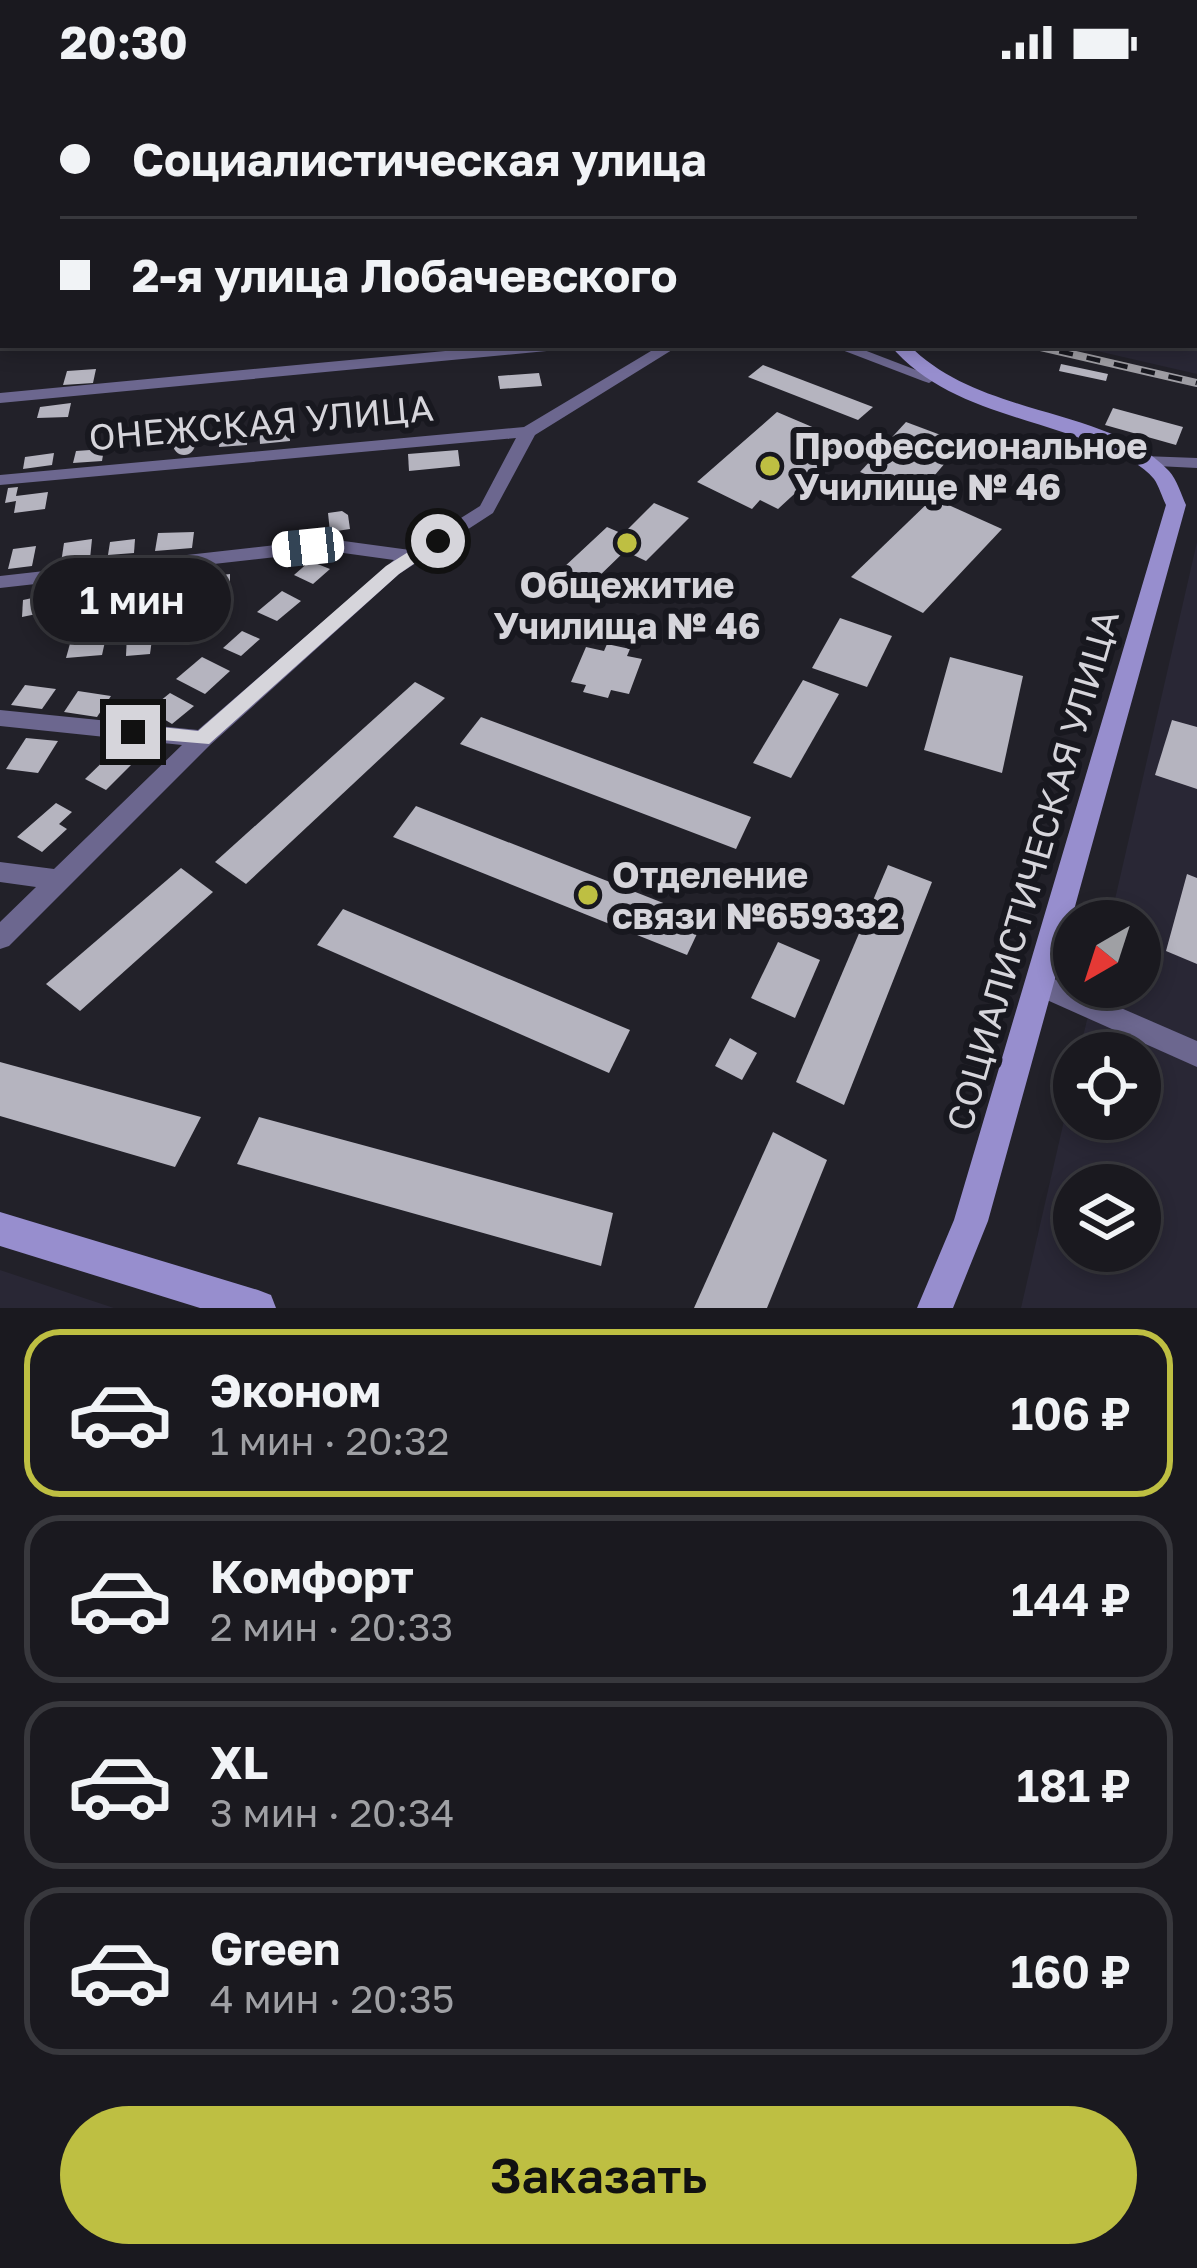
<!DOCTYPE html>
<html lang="ru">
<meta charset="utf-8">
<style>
:root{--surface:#1a191f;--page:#27262c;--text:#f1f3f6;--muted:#9fa0a4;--line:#38383d;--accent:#bebf42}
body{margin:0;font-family:"Golos Text",sans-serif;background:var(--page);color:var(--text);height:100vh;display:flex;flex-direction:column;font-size:45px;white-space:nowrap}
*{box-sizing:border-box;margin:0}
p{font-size:39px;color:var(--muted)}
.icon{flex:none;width:66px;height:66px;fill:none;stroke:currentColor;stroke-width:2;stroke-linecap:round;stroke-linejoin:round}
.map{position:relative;height:1224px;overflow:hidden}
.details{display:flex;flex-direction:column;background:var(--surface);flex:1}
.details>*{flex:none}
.hud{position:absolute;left:0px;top:0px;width:1197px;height:264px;box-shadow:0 6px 18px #0003,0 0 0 3px var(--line);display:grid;align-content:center;height:264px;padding:0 60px;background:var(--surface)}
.needle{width:78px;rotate:219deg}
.controls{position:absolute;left:1053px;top:816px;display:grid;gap:24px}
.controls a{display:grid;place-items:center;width:108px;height:108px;border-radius:50%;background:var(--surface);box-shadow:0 6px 18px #0003,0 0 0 3px var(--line);font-size:60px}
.end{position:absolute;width:54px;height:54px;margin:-27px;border:15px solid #d6d5db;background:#111;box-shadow:0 0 0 6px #111}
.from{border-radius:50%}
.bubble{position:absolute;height:84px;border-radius:42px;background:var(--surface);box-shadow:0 6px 18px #0003,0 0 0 3px var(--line);font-size:39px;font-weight:600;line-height:84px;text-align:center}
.car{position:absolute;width:36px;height:72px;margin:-36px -18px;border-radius:15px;box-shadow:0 0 9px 3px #0007;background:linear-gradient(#fff 24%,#345 0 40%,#fff 0 76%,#345 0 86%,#fff 0)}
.hud b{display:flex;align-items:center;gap:42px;height:114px;font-size:45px}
.hud b+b{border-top:3px solid var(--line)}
.hud i{width:30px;height:30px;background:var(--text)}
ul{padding:21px 0 0;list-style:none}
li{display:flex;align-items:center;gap:36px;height:168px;margin:0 24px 18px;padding:0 36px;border:6px solid var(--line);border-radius:36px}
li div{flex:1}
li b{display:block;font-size:45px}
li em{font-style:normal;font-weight:600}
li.active{border-color:var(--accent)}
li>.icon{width:108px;height:108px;stroke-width:1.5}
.cta{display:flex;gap:24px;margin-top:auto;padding:24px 60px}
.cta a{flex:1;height:138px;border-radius:72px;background:var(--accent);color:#111;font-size:48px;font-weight:600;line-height:138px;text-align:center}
.status{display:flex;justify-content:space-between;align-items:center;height:84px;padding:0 60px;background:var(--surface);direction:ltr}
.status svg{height:33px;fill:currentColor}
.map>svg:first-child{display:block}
.built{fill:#292735;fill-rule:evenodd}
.building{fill:#b5b4bf}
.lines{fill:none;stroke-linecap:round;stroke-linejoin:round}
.minor{fill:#6c678f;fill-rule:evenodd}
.tertiary{fill:#6c678f;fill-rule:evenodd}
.secondary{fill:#978ece;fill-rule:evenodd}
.tram{stroke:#9e9da3;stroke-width:3}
.rail-casing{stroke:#9e9da3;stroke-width:8}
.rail{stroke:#18181f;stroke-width:4.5;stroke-dasharray:14;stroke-linecap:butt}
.route{fill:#d6d5db}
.poi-dot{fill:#bebf42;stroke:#18181f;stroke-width:4.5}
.labels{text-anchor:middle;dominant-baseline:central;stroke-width:12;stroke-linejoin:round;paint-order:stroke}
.street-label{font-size:36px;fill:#d6d5db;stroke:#18181f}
.poi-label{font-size:36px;font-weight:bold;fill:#d6d5db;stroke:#18181f;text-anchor:start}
</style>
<div class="status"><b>20:30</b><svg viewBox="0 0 49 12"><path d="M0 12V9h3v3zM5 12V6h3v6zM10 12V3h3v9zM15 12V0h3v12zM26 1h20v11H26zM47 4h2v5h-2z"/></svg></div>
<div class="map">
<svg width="1197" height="1224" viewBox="0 0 1197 1224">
<rect width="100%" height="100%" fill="#222129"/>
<!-- built -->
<g class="built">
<polygon points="1003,0 1197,0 1197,290 1071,261 1194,261 1194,3"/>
<path d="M 1197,458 L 1197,1224 L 1021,1224 L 1074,993 L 1074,1035 L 1140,1035 L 1140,969 L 1079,969 L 1095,903 L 1140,903 L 1140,837 L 1110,837 ZM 1074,1101 L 1140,1101 L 1140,1167 L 1074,1167 Z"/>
<polygon points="0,1186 114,1224 0,1224"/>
</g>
<!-- building -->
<g class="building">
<polygon points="1061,280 1108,290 1106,297 1059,287"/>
<polygon points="763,281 873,323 858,336 748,293"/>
<polygon points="96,285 93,299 63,301 67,287"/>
<polygon points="539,289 542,302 500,305 498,292"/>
<polygon points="71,319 68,333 37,334 40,323"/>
<polygon points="1113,324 1183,343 1176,361 1105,341"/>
<polygon points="777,328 824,348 816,355 842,366 778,425 760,416 752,425 697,398"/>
<polygon points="906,338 962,359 918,411 860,388"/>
<polygon points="289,341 290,357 260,360 259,345"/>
<polygon points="248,349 247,361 219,363 220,351"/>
<circle cx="184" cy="360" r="11"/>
<polygon points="104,365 102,377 73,379 76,367"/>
<polygon points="458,366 460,382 409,387 408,370"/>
<polygon points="54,369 52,381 23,385 25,373"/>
<polygon points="18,403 16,412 48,408 45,425 14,429 16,417 5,419 8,404"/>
<polygon points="933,414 1002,445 923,529 851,493"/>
<polygon points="654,419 689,434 646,477 625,467 594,497 563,484 607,443 623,450"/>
<polygon points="342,427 348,431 350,445 330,448 328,429"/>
<polygon points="194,448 192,464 155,467 158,449"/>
<polygon points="92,455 90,475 61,479 64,459"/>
<polygon points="135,455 134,469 108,471 110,458"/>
<polygon points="36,462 32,482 8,485 13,465"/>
<polygon points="310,477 330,485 313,500 294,491"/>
<polygon points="230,490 230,507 200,512 206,493"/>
<polygon points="176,496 175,515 154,519 154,499"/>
<polygon points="111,505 110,524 86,528 87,509"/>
<polygon points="282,507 301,517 277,537 257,528"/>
<polygon points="51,510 51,527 22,533 23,516"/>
<polygon points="206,516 207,540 189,543 188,532 165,536 165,523"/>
<polygon points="840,534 892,552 867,603 812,584"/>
<polygon points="242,547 260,555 241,572 223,564"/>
<polygon points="153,548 150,570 126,572 127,550"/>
<polygon points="106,553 102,571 66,574 71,556"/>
<polygon points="607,560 630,565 627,572 642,575 629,610 611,606 608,614 583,608 586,601 571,598 586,563 604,567"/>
<polygon points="202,573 230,587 205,610 176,595"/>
<polygon points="950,573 1023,592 1002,689 924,666"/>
<polygon points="803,596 839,610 791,694 753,679"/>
<polygon points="415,598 445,614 246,800 215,778"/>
<polygon points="25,601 56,605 42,625 11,621"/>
<polygon points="78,607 111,612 97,633 64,628"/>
<polygon points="170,609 194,622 172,640 149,626"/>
<polygon points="481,633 751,733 736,765 460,660"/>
<polygon points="1172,636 1197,643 1197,705 1155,691"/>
<polygon points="26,654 58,657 38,689 6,685"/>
<polygon points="117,664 138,674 106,706 85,695"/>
<polygon points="56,719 72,728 59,740 67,745 42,768 17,753"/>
<polygon points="416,722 704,835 687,871 393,753"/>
<polygon points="888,781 932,798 844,1021 796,998"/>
<polygon points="181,784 213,808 80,927 46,900"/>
<polygon points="1187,790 1197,794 1197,880 1166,867"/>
<polygon points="343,825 630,946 609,989 317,861"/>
<polygon points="778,858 820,876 795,934 751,914"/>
<polygon points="730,954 757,969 742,996 715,982"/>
<polygon points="0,978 201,1033 175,1083 0,1032"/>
<polygon points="259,1033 613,1129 601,1182 237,1080"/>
<polygon points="773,1048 827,1076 767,1224 694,1224"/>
</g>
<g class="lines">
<!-- minor -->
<g class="minor">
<rect x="0" y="98" width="3" height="8"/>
<rect x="0" y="183" width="3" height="8"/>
<rect x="0" y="230" width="3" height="8"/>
<polygon points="509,261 565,261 557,266 0,319 0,309"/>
<polygon points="661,261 680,261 535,351 493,429 399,490 210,661 9,862 0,865 0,838 36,803 0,798 0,778 54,785 182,661 0,642 0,626 198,646 394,476 329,467 0,504 0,492 329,455 410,466 480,422 516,354 0,401 0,391 524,343"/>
<polygon points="829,261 851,261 937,294 929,299 923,297"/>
<polygon points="1143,372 1197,374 1197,384 1137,381 1134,377"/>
<polygon points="1038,888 1197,957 1197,983 1029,908 1025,900 1029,892"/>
</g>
<!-- tertiary -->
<g class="tertiary">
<polygon points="884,0 912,0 915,3 887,3"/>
<rect x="0" y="63" width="3" height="8"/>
</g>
<!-- secondary -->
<g class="secondary">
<path d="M 890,261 L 909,261 C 980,334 1110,323 1169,387 C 1177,396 1181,410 1186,421 L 988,1137 L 953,1224 L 917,1224 L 954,1136 L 1166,421 C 1162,413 1159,402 1154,395 C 1143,381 1123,372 1107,365 C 1034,332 944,326 890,261 Z"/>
<polygon points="0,1128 258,1206 271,1211 276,1224 200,1224 0,1162"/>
</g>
<!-- tram -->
<polyline class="tram" points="920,0 945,0"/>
<defs>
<polyline id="rail" points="1032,261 1197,299"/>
</defs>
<!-- rail casing -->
<use href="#rail" class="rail-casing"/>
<!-- rail -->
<use href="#rail" class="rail"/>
</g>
<!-- route -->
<polygon class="route" points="432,453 447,457 399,490 209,660 126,653 126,643 133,640 198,647 386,482"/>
<!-- markers -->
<g class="poi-dot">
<circle cx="770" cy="382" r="12"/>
<circle cx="627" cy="459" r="12"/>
<circle cx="588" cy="811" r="12"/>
</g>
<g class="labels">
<!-- street labels -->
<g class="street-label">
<text transform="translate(261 338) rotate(-5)">ОНЕЖСКАЯ УЛИЦА</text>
<text transform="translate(1032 786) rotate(-74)">СОЦИАЛИСТИЧЕСКАЯ УЛИЦА</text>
</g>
<!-- poi labels -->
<g class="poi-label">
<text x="794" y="361">Профессиональное<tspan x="794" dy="41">Училище № 46</tspan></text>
<text x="627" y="500" text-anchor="middle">Общежитие<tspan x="627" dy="41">Училища № 46</tspan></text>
<text x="612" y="790">Отделение<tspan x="612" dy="41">связи №659332</tspan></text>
</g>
</g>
</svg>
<div class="controls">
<a><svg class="needle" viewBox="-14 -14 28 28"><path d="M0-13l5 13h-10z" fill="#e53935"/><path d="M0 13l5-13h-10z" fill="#9fa0a4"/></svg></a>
<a><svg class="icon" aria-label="locate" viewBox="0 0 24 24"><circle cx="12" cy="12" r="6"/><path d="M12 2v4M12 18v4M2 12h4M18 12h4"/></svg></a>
<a><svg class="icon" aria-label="layers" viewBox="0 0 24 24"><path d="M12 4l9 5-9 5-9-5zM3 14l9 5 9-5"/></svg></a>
</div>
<i class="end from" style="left:438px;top:457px"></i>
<i class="end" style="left:133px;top:648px"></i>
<div class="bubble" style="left:33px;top:474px;width:198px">1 мин</div>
<i class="car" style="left:308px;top:463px;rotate:264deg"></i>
<div class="hud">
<b><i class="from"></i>Социалистическая улица</b>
<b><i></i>2-я улица Лобачевского</b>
</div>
</div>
<section class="details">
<ul>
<li class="active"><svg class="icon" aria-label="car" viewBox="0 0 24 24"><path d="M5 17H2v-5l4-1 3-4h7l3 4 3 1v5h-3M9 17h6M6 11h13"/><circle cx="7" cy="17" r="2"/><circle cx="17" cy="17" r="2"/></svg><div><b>Эконом</b><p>1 мин · 20:32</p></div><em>106 ₽</em></li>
<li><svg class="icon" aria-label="car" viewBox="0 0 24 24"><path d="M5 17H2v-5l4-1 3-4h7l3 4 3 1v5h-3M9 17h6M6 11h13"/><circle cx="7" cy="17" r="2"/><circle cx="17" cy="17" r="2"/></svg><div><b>Комфорт</b><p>2 мин · 20:33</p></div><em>144 ₽</em></li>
<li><svg class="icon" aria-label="car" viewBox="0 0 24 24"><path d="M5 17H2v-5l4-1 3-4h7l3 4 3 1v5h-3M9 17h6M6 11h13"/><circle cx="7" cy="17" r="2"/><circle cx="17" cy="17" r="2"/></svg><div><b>XL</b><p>3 мин · 20:34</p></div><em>181 ₽</em></li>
<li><svg class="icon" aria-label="car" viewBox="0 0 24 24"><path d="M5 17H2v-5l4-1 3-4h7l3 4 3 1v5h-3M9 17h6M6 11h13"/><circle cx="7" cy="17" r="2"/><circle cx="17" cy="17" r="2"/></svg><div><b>Green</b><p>4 мин · 20:35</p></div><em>160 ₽</em></li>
</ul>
<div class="cta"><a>Заказать</a></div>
</section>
